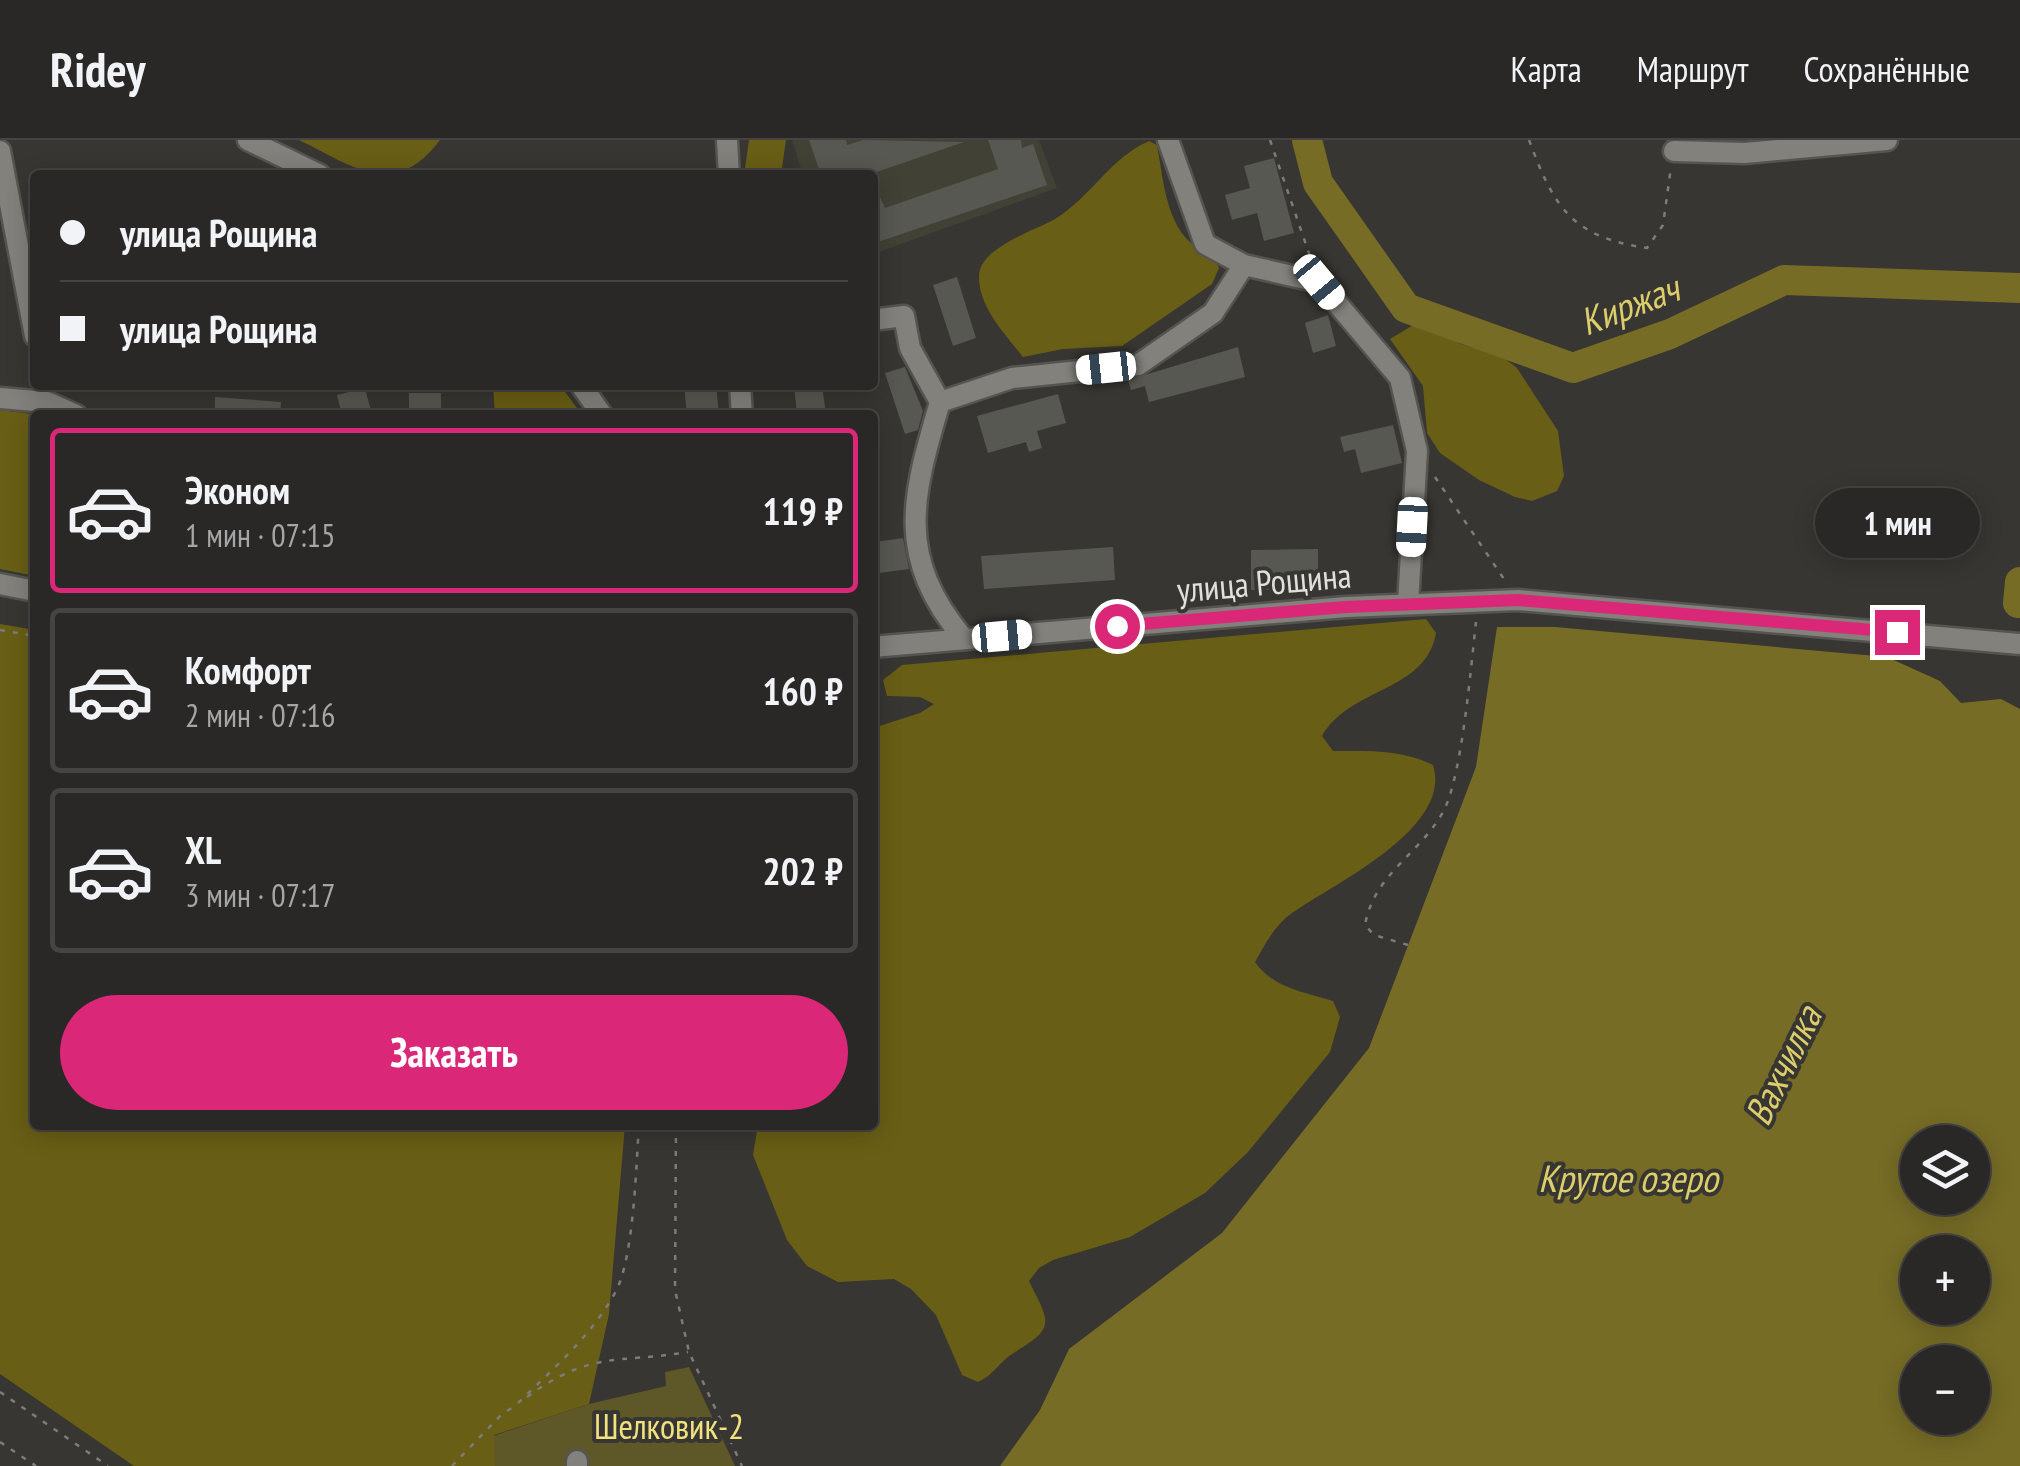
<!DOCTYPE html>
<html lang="ru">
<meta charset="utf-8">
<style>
:root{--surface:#292826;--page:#353432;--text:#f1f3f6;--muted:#a5a6a7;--line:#454443;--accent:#db2777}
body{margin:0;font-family:"PT Sans Narrow",sans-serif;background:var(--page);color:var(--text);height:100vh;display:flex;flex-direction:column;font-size:38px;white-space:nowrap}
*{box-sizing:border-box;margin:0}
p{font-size:32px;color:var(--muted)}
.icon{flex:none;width:55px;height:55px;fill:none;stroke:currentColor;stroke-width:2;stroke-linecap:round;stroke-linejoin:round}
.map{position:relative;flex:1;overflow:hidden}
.details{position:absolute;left:30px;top:270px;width:848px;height:720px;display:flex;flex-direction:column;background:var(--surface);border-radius:10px;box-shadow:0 5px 25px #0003,0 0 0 2px var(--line)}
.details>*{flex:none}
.guide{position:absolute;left:30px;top:30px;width:848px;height:220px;border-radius:10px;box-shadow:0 5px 25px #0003,0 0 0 2px var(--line);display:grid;align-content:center;height:220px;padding:0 30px;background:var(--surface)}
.controls{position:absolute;left:1900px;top:985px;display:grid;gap:20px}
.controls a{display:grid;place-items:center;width:90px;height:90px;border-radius:50%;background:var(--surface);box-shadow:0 5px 25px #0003,0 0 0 2px var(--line);font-size:50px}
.end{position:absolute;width:45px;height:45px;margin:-22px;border:12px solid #db2777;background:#fff;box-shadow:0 0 0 5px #fff}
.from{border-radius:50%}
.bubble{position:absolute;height:70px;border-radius:35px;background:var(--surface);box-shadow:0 5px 25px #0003,0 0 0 2px var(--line);font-size:32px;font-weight:700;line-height:70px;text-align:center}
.car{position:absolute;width:30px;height:60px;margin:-30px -15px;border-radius:12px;box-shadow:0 0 8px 2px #0007;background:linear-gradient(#fff 24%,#345 0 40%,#fff 0 76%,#345 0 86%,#fff 0)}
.guide b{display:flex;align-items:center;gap:35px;height:95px;font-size:38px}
.guide b+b{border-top:2px solid var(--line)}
.guide i{width:25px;height:25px;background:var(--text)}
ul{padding:18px 0 0;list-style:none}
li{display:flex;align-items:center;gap:30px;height:165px;margin:0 20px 15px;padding:0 10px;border:5px solid var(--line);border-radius:10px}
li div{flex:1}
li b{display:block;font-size:38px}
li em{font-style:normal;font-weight:700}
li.active{border-color:var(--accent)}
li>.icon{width:90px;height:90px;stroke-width:1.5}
.button{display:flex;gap:20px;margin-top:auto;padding:20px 30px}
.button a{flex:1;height:115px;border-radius:60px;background:var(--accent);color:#fff;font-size:40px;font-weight:700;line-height:115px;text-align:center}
header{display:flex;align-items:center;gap:60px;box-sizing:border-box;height:140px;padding:0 50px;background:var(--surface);border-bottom:2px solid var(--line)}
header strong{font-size:48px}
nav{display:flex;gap:55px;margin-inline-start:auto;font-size:35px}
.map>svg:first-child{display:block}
.built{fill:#424135}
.green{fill:#5e5727}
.forest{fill:#695e15}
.water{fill:#766c26;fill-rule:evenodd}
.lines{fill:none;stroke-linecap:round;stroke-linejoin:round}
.river{stroke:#766c26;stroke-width:30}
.building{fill:#585852}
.minor-casing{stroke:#555450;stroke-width:25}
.path{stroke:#7d7c78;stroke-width:2.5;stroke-dasharray:5 8;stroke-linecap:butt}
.minor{stroke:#82817c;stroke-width:20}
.route{stroke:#db2777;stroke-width:12}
.labels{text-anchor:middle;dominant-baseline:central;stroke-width:8;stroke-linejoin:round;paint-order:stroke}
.street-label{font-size:35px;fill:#e1e0dd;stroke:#373632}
.park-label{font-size:35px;fill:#f1e280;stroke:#373632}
.water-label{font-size:38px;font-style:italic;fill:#ddce6c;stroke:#373632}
</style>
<header>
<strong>Ridey</strong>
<nav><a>Карта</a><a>Маршрут</a><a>Сохранённые</a></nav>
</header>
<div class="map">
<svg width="2020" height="1326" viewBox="0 0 2020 1326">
<rect width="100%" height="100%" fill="#373632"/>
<!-- built -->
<polygon class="built" points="792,0 1039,0 1057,48 873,114 872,35 803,35"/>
<!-- green -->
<polygon class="green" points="689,1227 735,1326 495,1326 493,1296 589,1264 666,1246 665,1232"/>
<!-- forest -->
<g class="forest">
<path d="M 299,0 L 440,0 C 394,61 353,26 299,0 Z"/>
<polygon points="749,0 786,0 781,35 744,35"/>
<path d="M 1149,1 L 1157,5 C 1163,36 1165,79 1190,102 C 1200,112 1213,114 1219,128 L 1212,144 L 1122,206 L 1063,209 L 1023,217 C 1006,195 979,168 979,137 C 978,108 1034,91 1055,79 C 1091,57 1110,18 1149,1 Z"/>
<polygon points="1420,181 1461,204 1503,217 1517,228 1558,291 1564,336 1557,351 1532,361 1515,357 1479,340 1440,313 1427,293 1423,246 1390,199"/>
<polygon points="493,245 560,245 582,275 495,275"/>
<polygon points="0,270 40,275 35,275 35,436 0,429"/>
<path d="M 1426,479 L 1436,493 C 1426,552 1350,547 1322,596 L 1333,611 C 1367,611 1401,609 1433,625 C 1453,688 1335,743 1292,773 C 1275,785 1265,804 1255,822 C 1273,848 1304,852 1333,861 L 1340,877 L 1330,912 L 1248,1012 L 1205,1053 L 1130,1097 L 1053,1120 L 1039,1128 L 1029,1141 C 1049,1182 1057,1187 1015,1212 C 1000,1221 994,1235 978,1242 L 962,1235 L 936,1175 L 911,1149 L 894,1139 L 838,1142 L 807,1126 L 787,1100 L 753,1015 L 758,985 L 872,985 L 873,588 L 920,573 L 934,564 L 920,557 L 887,556 L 883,540 L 902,525 Z"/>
<polygon points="0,484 35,490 35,985 625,985 609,1174 589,1264 494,1295 495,1326 134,1326 0,1234"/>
</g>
<!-- water -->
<path class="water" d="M 1497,487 L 1555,487 L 1887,517 L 1940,541 L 1961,563 L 2001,559 L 2020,569 L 2020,1326 L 1000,1326 L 1040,1270 L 1069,1209 L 1222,1093 L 1369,908 L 1476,627 ZM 1918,1002 L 1972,1002 L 1972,1058 L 1918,1058 ZM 1918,1112 L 1972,1112 L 1972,1168 L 1918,1168 ZM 1918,1222 L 1972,1222 L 1972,1278 L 1918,1278 Z"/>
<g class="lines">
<!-- river -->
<g class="river">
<polyline points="1307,0 1318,43 1406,168 1573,228 1670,194 1784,140 2020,148"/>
<polyline points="2018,463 2020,442"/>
</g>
</g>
<!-- building -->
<g class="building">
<polygon points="809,0 846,0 847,5 863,0 964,2 868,35 821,35"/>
<polygon points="988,0 1021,0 1022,8 1033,4 1047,45 872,104 872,39 885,68 998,29"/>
<polygon points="1274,18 1294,93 1264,101 1257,73 1232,80 1225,55 1250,48 1244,26"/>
<polygon points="957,137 976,198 953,206 933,145"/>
<polygon points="1328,175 1336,206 1313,213 1305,183"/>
<polygon points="1238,207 1245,237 1149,262 1145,246 1131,250 1128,240"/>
<polygon points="905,227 923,271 918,290 905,294 885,233"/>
<polygon points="684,245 716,245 719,275 687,275"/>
<polygon points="794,245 822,245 826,275 797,275"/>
<polygon points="365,248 372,275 342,275 337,255"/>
<rect x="409" y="253" width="32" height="22"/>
<polygon points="1058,254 1066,283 1037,291 1042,308 1029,312 1026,302 988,313 977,276"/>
<polygon points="215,257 281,262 280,275 215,275"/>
<polygon points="1393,285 1402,323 1361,333 1355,309 1344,312 1340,297"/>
<polygon points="903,398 909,429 879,433 875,402"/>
<polygon points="1113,407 1115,440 984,449 981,416"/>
<polygon points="1318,409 1318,449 1251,450 1251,410"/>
</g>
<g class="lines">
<defs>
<g id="minor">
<polyline points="248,0 320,35"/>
<polyline points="727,0 729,35"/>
<polyline points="1168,0 1205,104 1244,125 1319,142 1400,238 1417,311 1408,464"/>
<polyline points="0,11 35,196"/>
<polyline points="1674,11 1745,13 1887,0"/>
<path d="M 872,180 L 904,176 L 910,208 L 940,262 C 912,357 895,417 964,499"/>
<polyline points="581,245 602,275"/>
<polyline points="740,245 742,275"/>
<polyline points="0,258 47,262 76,275"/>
<polyline points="940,262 1012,238 1138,225 1213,173 1244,125"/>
<polyline points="0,444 35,451"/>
<polyline points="872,507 1346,467 1518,460 2020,504"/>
<polyline points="577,1321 577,1326"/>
</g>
</defs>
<!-- minor casing -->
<use href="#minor" class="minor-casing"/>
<!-- path -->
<g class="path">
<polyline points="1270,0 1312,122"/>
<path d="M 1529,0 C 1554,67 1571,97 1647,108 L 1663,85 L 1671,27"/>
<polyline points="1435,337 1506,442"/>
<polyline points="0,490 35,496"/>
<path d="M 1408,805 L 1374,795 L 1365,785 C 1374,734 1419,715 1443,672 C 1462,638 1471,525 1476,482"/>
<polyline points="676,985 675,1150 689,1212 742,1326"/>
<polyline points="0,1252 108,1326"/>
<path d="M 527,1257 C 592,1210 615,1224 688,1212"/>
<path d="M 518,1263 C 553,1229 591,1196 615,1153 C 634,1119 636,1026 639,985"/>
<polyline points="0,1302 36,1326"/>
<polyline points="452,1326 501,1275 516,1265"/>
</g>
<!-- minor -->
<use href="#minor" class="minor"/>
</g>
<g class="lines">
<!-- route -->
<polyline class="route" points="1117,486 1346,467 1518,460 1897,492"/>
</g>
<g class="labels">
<!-- street labels -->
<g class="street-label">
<text transform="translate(1264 442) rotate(-5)">улица Рощина</text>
</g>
<!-- park labels -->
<g class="park-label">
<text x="669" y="1286">Шелковик-2</text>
</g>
<!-- water labels -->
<g class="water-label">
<text transform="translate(1629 164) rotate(-21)">Киржач</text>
<text transform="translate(1782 925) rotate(-64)">Вахчилка</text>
<text x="1628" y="1037">Крутое озеро</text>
</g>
</g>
</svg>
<div class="controls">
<a><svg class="icon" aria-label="layers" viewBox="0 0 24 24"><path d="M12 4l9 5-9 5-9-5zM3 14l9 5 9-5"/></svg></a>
<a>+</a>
<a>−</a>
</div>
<i class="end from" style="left:1117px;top:486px"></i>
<i class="end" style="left:1897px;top:492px"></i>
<div class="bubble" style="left:1815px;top:348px;width:165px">1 мин</div>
<i class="car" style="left:1319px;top:142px;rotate:140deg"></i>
<i class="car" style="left:1106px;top:228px;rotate:264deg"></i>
<i class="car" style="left:1412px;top:387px;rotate:183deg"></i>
<i class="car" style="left:1002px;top:496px;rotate:85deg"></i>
<div class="guide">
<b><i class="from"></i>улица Рощина</b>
<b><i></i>улица Рощина</b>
</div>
<section class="details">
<ul>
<li class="active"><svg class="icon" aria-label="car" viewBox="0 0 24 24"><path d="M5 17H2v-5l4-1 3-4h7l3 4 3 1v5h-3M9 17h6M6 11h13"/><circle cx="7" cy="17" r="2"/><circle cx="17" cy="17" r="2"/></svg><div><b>Эконом</b><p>1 мин · 07:15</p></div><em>119 ₽</em></li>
<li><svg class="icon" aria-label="car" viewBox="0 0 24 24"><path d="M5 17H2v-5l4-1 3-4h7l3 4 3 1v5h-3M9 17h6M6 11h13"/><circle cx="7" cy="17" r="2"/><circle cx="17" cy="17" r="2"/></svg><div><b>Комфорт</b><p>2 мин · 07:16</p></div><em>160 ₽</em></li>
<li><svg class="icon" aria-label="car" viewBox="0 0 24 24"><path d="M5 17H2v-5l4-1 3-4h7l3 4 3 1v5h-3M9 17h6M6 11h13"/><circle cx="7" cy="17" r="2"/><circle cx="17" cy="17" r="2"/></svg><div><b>XL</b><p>3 мин · 07:17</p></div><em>202 ₽</em></li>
</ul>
<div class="button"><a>Заказать</a></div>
</section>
</div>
